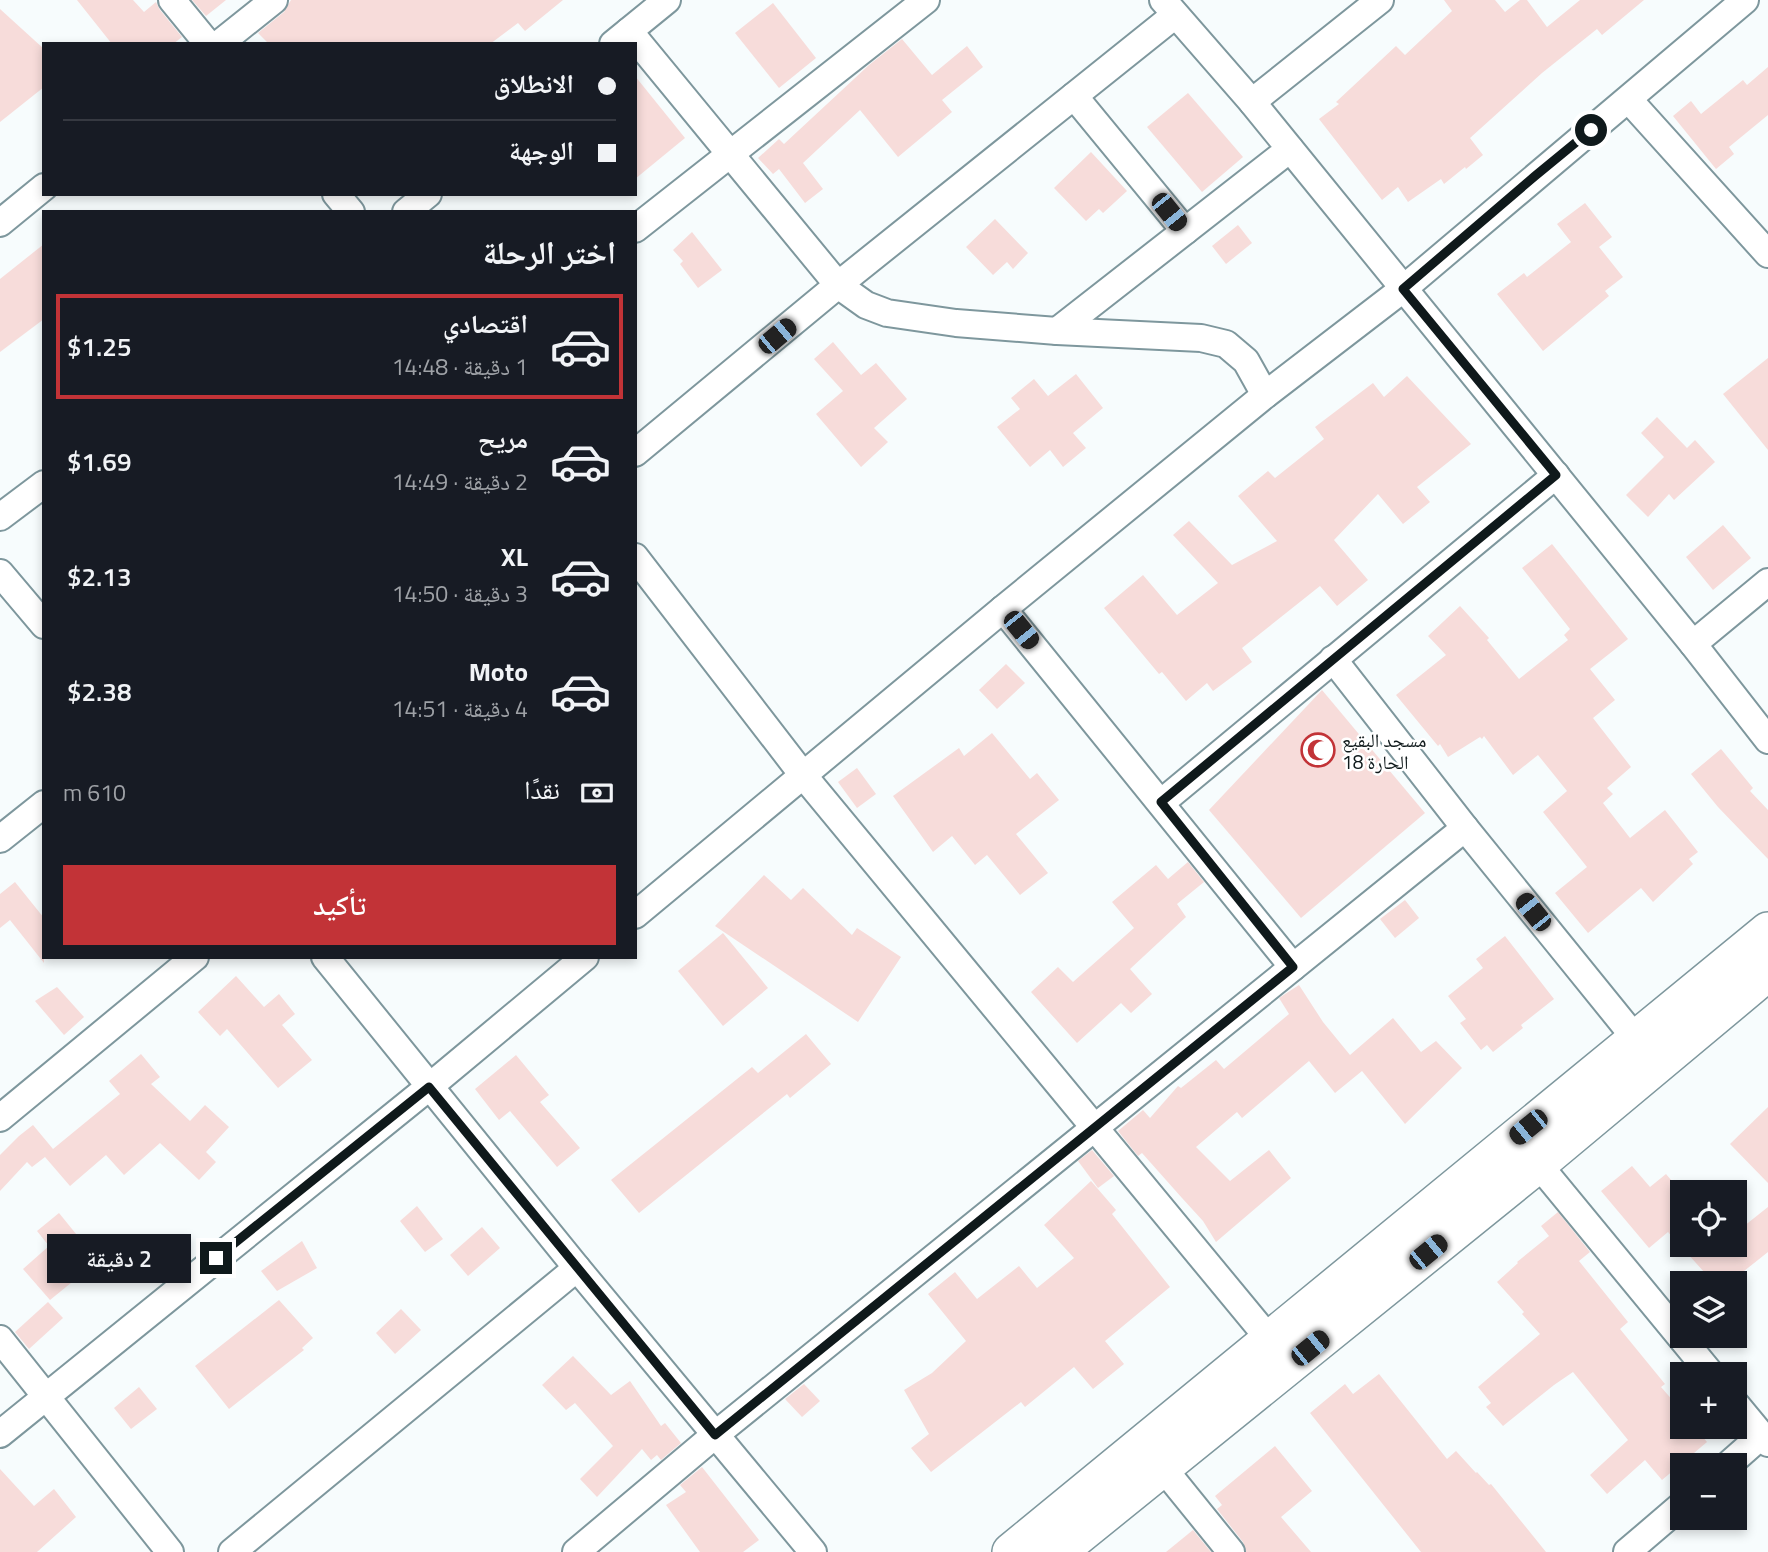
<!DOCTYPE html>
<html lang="ar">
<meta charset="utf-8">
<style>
:root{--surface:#171b24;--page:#20242c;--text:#f1f3f6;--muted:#9ea1a6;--line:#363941;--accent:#c23337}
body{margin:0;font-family:"Titillium Web","Noto Naskh Arabic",sans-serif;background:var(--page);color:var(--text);direction:rtl;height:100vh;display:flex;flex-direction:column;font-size:26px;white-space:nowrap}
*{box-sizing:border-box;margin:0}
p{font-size:23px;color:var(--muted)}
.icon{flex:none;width:38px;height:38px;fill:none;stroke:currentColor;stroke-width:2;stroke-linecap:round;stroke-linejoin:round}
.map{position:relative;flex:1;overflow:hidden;direction:ltr}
.drawer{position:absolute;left:42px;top:210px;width:595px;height:749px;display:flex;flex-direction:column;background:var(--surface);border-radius:0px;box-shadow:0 4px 10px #0003;direction:rtl}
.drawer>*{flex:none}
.top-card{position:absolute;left:42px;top:42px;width:595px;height:154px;border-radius:0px;box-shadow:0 4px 10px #0003;direction:rtl;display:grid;align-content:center;height:154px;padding:0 21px;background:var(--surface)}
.tools{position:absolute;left:1670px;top:1180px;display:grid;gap:14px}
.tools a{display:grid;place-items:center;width:77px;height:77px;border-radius:0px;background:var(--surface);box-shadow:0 4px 10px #0003;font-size:35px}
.end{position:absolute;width:32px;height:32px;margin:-16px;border:9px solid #0f191b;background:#fff;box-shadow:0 0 0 4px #fff}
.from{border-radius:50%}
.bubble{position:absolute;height:49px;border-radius:0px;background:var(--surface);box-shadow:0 4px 10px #0003;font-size:23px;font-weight:600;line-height:49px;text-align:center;direction:rtl}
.car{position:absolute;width:21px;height:42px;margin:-21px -10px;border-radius:9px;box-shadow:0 0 5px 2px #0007;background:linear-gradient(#222 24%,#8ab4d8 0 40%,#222 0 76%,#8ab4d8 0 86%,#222 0)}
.top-card b{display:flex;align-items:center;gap:24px;height:66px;font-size:26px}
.top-card b+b{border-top:2px solid var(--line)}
.top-card i{width:18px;height:18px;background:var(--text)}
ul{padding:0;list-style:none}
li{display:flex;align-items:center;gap:21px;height:105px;margin:0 14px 10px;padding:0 7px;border:4px solid transparent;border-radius:0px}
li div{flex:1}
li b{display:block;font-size:26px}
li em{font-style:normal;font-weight:600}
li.current{border-color:var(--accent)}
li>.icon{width:63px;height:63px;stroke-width:1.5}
h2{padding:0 21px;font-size:32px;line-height:84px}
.pay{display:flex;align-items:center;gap:18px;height:77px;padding:0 21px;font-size:26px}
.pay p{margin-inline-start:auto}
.cta{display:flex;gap:14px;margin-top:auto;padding:14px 21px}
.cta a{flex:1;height:80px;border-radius:0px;background:var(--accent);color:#fff;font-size:28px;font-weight:600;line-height:80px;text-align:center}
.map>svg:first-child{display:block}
.building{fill:#f7dcda}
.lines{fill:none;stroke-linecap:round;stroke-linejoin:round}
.street-casing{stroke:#7e979d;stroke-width:30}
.secondary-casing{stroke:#7e979d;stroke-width:40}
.street{stroke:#fff;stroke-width:26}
.secondary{stroke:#fff;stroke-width:37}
.route{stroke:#0f191b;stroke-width:9}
.labels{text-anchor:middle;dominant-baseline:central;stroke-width:5;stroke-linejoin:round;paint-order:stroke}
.poi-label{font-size:19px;fill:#0f191b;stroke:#fff;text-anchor:start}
</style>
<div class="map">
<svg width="1768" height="1552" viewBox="0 0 1768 1552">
<rect width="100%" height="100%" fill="#f7fcfd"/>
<!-- building -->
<g class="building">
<polygon points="77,0 133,0 144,12 156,2 160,10 182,37 173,44 112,44"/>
<polygon points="192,0 226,0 206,16"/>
<polygon points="291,0 563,0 525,31 518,23 490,44 269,44 258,33 284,12"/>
<polygon points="1444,0 1495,0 1505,12 1520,0 1527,0 1547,27 1580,0 1644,0 1602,35 1597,29 1542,73 1470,138 1483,155 1466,169 1465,167 1444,184 1441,179 1408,202 1398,187 1382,200 1319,119 1339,104 1336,102 1396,46 1405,55 1452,11"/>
<polygon points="773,3 816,58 779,88 735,33"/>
<polygon points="0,9 44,49 44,87 0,122"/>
<polygon points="902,39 932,75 967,46 983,67 942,100 952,112 898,157 860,110 803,163 823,189 805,203 779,169 773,174 758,158 779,139 784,144 869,65"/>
<polygon points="1768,67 1768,115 1729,147 1734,154 1716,169 1673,116 1691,101 1701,114 1743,80 1747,85"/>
<polygon points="635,76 685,138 635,179"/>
<polygon points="1188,93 1243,157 1202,192 1147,127"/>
<polygon points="1091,152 1127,191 1103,213 1099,209 1086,221 1054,188"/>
<polygon points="1585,203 1612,237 1599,247 1623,277 1605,291 1609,296 1543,351 1497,294 1524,273 1527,277 1571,242 1557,224"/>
<polygon points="995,219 1028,253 1013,269 1007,262 993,275 966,247"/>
<polygon points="1238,225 1252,243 1226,264 1212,246"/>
<polygon points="692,232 722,270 698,288 680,264 683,261 673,250"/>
<polygon points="44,244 44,319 0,352 0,279"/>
<polygon points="833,342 861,375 876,363 907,399 874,428 888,442 861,467 816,414 843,391 814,359"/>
<polygon points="1768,358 1768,450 1723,394"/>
<polygon points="1076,374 1103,408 1073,433 1086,448 1063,467 1050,450 1030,467 997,427 1020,409 1011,398 1034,379 1048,396"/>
<polygon points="1407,376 1471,444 1417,487 1430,502 1403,524 1378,494 1334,540 1368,580 1337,606 1320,586 1242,648 1252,662 1213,691 1207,683 1186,701 1162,672 1159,674 1104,608 1143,575 1177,615 1218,583 1173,535 1189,521 1232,565 1277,541 1238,496 1268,471 1275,478 1324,439 1315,427 1373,383 1384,397"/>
<polygon points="1657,417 1687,448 1695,440 1715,462 1674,500 1669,494 1648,517 1626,495 1664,457 1641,433"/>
<polygon points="1723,525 1751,558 1713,590 1686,557"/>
<polygon points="1552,544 1628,639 1590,669 1615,700 1593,718 1631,767 1607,788 1613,794 1603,803 1630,838 1665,810 1698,852 1689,859 1693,864 1653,902 1641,888 1588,933 1555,893 1587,867 1543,812 1567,791 1538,755 1513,775 1484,736 1482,739 1480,737 1448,757 1440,744 1438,746 1396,695 1446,655 1428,636 1460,606 1489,638 1487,640 1519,679 1568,640 1564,635 1570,629 1522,568"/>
<polygon points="1006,664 1025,683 997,709 979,690"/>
<polygon points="1322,690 1425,813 1301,918 1209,810"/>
<polygon points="992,733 1030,779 1037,773 1059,800 1016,834 1048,873 1020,895 987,855 975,865 952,836 933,852 893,796 959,748 964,756"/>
<polygon points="1721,749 1753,788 1750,791 1768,810 1768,859 1718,807 1691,774"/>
<polygon points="857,768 876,794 857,808 838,782"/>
<polygon points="1188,862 1204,882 1177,904 1186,917 1130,969 1152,994 1131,1013 1121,1003 1077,1043 1031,992 1058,967 1073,982 1134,928 1112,902 1156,865 1168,879"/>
<polygon points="764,875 791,900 803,888 852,935 857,928 901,957 858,1022 715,926"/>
<polygon points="15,882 44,918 44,963 10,920 0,928 0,894"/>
<polygon points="1405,900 1419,918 1395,938 1380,919"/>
<polygon points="723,933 768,988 723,1026 678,971"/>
<polygon points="1505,936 1554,999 1521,1025 1523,1028 1493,1052 1487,1045 1481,1050 1460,1023 1466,1019 1448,996 1483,968 1476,959"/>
<polygon points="236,976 264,1007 279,994 295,1014 282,1025 312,1060 278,1088 227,1029 220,1036 198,1012"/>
<polygon points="1299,985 1323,1022 1350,1055 1393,1018 1421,1052 1436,1041 1462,1068 1405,1124 1362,1071 1335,1093 1309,1061 1242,1118 1237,1112 1196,1147 1230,1181 1269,1150 1291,1178 1216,1242 1203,1221 1182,1198 1142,1153 1138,1156 1118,1131 1143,1110 1150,1118 1178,1086 1181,1088 1216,1060 1224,1069 1289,1014 1279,998"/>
<polygon points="57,987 84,1017 64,1035 35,1001"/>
<polygon points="806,1034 831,1064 790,1098 787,1094 639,1213 611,1180 752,1067 758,1073"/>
<polygon points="141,1054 160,1077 151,1084 190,1121 205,1105 229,1127 206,1152 216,1162 199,1180 160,1143 124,1175 106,1155 70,1186 45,1157 32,1167 27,1162 0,1191 0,1155 19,1136 33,1125 53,1149 120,1094 109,1081"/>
<polygon points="516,1055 549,1095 540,1102 580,1148 557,1167 510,1111 499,1120 475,1089"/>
<polygon points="1768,1107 1768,1183 1730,1144"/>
<polygon points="1092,1150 1114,1176 1098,1188 1078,1161"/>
<polygon points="1632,1166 1650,1187 1666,1174 1682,1193 1682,1244 1734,1244 1734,1234 1768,1207 1768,1252 1729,1283 1714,1283 1668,1232 1649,1248 1601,1191"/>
<polygon points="1091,1181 1116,1210 1112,1214 1170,1287 1105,1341 1124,1364 1093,1389 1074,1367 1025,1407 1021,1402 931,1472 911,1448 929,1434 904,1390 932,1373 966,1341 928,1294 955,1272 977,1299 1019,1266 1037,1288 1074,1258 1044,1225"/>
<polygon points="417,1206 443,1239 425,1252 400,1221"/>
<polygon points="1558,1212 1590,1252 1579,1261 1628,1322 1620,1329 1665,1384 1661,1387 1682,1411 1682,1426 1694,1426 1707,1442 1662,1480 1645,1460 1607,1494 1590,1475 1628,1440 1573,1372 1554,1385 1503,1426 1486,1407 1491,1403 1478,1387 1540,1334 1522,1314 1524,1312 1497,1282 1518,1263 1517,1262 1549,1236 1541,1226"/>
<polygon points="59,1213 98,1261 50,1300 23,1269 49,1246 37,1231"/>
<polygon points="482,1227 500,1248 468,1276 450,1255"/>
<polygon points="302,1241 317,1268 277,1291 261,1271"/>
<polygon points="279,1300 313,1338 302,1348 304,1350 229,1409 195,1366"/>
<polygon points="48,1302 63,1318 29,1349 15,1332"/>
<polygon points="401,1309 421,1330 395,1354 376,1333"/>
<polygon points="573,1356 611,1395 630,1381 661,1426 665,1423 681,1443 661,1460 657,1455 651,1460 642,1449 597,1497 580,1479 613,1446 575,1403 566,1410 542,1385"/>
<polygon points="1379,1374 1447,1459 1456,1451 1476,1473 1477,1472 1489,1485 1491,1484 1546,1552 1421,1552 1310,1413 1345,1384 1353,1394"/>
<polygon points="804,1384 820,1401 802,1417 785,1399"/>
<polygon points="139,1387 157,1409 131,1429 114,1408"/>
<polygon points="1275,1446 1312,1491 1281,1517 1311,1552 1246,1552 1243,1542 1217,1509 1222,1505 1215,1496"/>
<polygon points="702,1467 759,1540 743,1552 700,1552 666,1505 686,1492 680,1485"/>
<polygon points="0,1469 34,1506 54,1489 76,1517 37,1552 0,1552"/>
<polygon points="1193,1530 1211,1552 1166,1552"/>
</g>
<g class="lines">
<defs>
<g id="street">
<polyline points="172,0 208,44"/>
<polyline points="1163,0 1252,102 1693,644 1768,740"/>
<polyline points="629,31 838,285 866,305 887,313 956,323 1057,331 1201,338 1226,344 1246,361 1265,395"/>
<polyline points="219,44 274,0"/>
<polyline points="613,44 667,0"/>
<polyline points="1074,96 1185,231"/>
<polyline points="1629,100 1768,254"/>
<polyline points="1252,102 1380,0"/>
<polyline points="336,194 351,212"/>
<polyline points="406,212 428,194"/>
<polyline points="0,223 44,187"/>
<polyline points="635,229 926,0"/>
<polyline points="1057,331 1290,149"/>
<polyline points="635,453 838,285 1175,15"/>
<polyline points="0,517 44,484"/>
<polyline points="635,557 803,775 1280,1352"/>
<polyline points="0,573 44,625"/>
<polyline points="1003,609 1293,967"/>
<polyline points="1693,644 1768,582"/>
<polyline points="1333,659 1465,828 1636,1039"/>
<polyline points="1162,802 1556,475"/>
<polyline points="0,839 44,804"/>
<polyline points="635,915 1003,609 1265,395 1403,289 1745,0"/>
<polyline points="325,957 577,1268 813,1552"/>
<polyline points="0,1118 195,957"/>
<polyline points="1538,1164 1711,1374"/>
<polyline points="0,1339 170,1552"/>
<polyline points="1734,1402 1768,1443"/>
<polyline points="0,1434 429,1087 585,957"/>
<polyline points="1728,1465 1762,1435"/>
<polyline points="1163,1468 1231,1552"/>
<polyline points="232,1552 577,1268"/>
<polyline points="576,1552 715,1435 1465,828"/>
<polyline points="1627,1552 1682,1505"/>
</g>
<g id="secondary">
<polyline points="1011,1552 1768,931"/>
<polyline points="1058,1552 1538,1164 1768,972"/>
</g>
</defs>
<!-- street casing -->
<use href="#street" class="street-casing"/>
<!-- secondary casing -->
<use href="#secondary" class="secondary-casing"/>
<!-- street -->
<use href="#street" class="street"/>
<!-- secondary -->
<use href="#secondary" class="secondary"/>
</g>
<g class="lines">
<!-- route -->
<polyline class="route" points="216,1258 429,1087 715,1435 1293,967 1161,802 1556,475 1403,289 1535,176 1591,130"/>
</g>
<!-- icons -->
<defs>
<symbol id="mosque-ring" viewBox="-11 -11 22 22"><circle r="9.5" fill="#fff" stroke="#c23337" stroke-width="1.5"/><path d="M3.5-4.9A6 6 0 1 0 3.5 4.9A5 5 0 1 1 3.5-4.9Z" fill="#c23337"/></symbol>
</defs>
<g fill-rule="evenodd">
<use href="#mosque-ring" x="1299" y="731" width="38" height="38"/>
</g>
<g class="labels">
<!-- poi labels -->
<g class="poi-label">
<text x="1342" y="739">مسجد البقيع<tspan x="1342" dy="22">الحارة 18</tspan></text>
</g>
</g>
</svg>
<div class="tools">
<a><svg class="icon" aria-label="locate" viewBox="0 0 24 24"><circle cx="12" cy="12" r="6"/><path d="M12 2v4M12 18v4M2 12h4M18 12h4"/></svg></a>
<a><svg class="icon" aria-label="layers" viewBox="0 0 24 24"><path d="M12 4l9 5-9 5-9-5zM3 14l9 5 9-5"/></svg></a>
<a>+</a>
<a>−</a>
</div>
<i class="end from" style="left:1591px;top:130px"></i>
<i class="end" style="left:216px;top:1258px"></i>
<div class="bubble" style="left:47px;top:1234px;width:144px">2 دقيقة</div>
<i class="car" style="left:1169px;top:212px;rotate:141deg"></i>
<i class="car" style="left:777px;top:336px;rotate:50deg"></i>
<i class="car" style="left:1021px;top:630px;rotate:141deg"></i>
<i class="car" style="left:1533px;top:912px;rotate:321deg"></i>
<i class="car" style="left:1528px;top:1127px;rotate:231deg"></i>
<i class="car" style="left:1428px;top:1252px;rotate:51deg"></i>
<i class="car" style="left:1310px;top:1348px;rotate:51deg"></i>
<div class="top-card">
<b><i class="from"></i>الانطلاق</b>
<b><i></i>الوجهة</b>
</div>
<section class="drawer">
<h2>اختر الرحلة</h2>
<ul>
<li class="current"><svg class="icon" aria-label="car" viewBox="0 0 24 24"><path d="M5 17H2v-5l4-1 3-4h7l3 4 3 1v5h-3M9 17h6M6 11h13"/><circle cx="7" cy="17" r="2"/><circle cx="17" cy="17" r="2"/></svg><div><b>اقتصادي</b><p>1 دقيقة · 14:48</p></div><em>$1.25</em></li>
<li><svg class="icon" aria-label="car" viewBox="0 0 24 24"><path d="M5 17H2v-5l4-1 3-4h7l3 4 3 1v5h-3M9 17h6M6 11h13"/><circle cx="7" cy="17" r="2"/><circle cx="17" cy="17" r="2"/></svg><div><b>مريح</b><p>2 دقيقة · 14:49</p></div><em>$1.69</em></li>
<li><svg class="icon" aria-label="car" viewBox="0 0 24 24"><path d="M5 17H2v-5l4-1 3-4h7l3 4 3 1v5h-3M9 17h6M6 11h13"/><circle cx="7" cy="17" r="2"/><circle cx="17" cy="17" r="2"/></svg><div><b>XL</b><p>3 دقيقة · 14:50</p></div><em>$2.13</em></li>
<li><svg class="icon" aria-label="car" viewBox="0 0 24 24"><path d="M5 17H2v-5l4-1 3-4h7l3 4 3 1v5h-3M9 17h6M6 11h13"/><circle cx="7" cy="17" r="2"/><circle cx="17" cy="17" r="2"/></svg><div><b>Moto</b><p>4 دقيقة · 14:51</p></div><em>$2.38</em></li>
</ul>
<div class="pay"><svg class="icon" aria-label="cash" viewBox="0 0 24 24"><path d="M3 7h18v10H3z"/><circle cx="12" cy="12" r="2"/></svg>نقدًا<p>610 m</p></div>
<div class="cta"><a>تأكيد</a></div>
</section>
</div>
